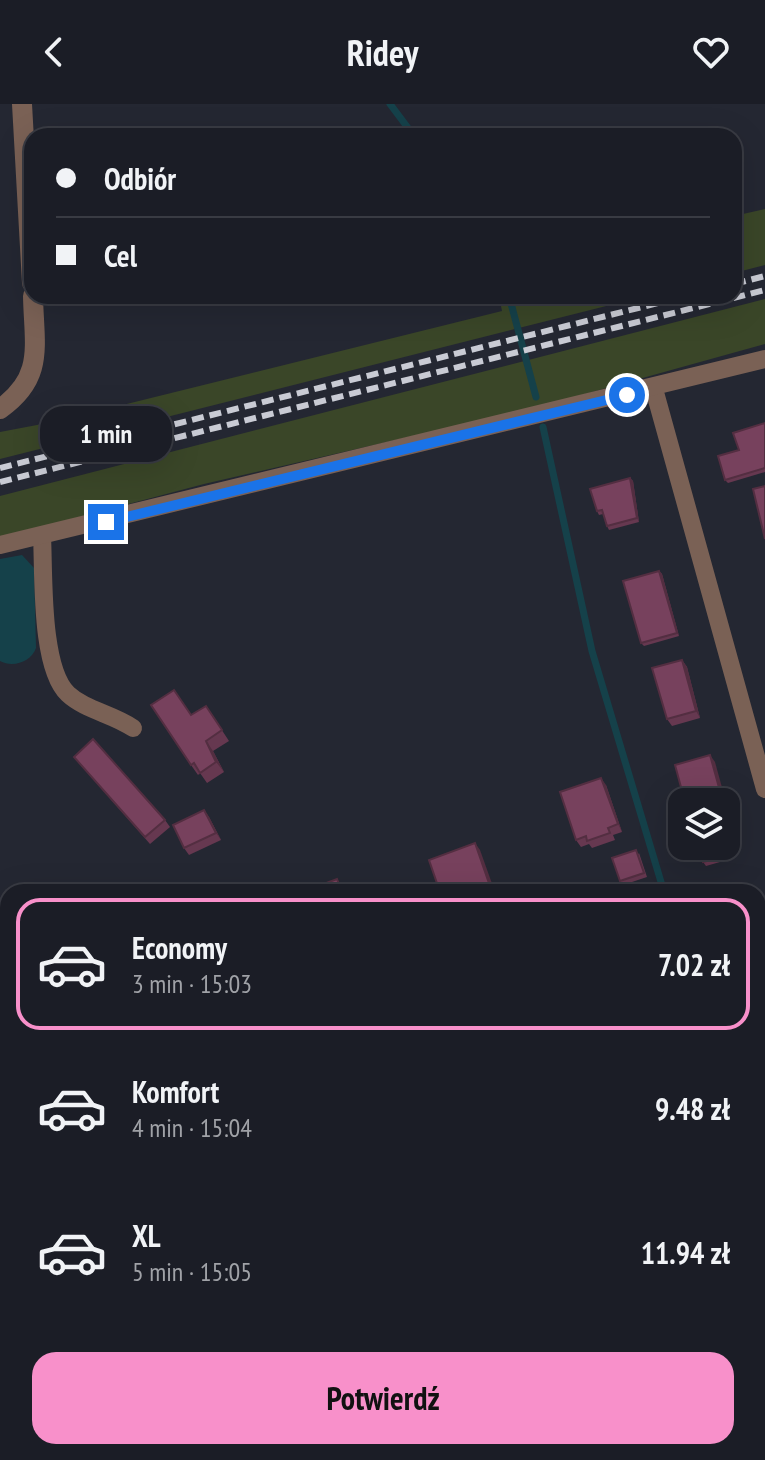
<!DOCTYPE html>
<html lang="pl">
<meta charset="utf-8">
<style>
:root{--surface:#1b1d26;--page:#24262e;--text:#f1f3f6;--muted:#a0a2a7;--line:#393b43;--accent:#f890ca}
body{margin:0;font-family:"PT Sans Narrow",sans-serif;background:var(--page);color:var(--text);height:100vh;display:flex;flex-direction:column;font-size:30px;white-space:nowrap}
*{box-sizing:border-box;margin:0}
p{font-size:26px;color:var(--muted)}
.icon{flex:none;width:44px;height:44px;fill:none;stroke:currentColor;stroke-width:2;stroke-linecap:round;stroke-linejoin:round}
.map{position:relative;flex:1;overflow:hidden}
.side{position:absolute;left:0px;top:780px;width:766px;height:576px;display:flex;flex-direction:column;background:var(--surface);border-radius:24px 24px 0 0;box-shadow:0 8px 32px #0002,0 0 0 2px var(--line)}
.side>*{flex:none}
.top-card{position:absolute;left:24px;top:24px;width:718px;height:176px;border-radius:24px;box-shadow:0 8px 32px #0002,0 0 0 2px var(--line);display:grid;align-content:center;height:176px;padding:0 32px;background:var(--surface)}
.fabs{position:absolute;left:668px;top:684px;display:grid;gap:16px}
.fabs a{display:grid;place-items:center;width:72px;height:72px;border-radius:16px;background:var(--surface);box-shadow:0 8px 32px #0002,0 0 0 2px var(--line);font-size:40px}
.end{position:absolute;width:36px;height:36px;margin:-18px;border:10px solid #1a73e8;background:#fff;box-shadow:0 0 0 4px #fff}
.from{border-radius:50%}
.bubble{position:absolute;height:56px;border-radius:24px;background:var(--surface);box-shadow:0 8px 32px #0002,0 0 0 2px var(--line);font-size:26px;font-weight:700;line-height:56px;text-align:center}
.top-card b{display:flex;align-items:center;gap:28px;height:76px;font-size:30px}
.top-card b+b{border-top:2px solid var(--line)}
.top-card i{width:20px;height:20px;background:var(--text)}
ul{padding:14px 0 0;list-style:none}
li{display:flex;align-items:center;gap:24px;height:132px;margin:0 16px 12px;padding:0 16px;border:4px solid transparent;border-radius:24px}
li div{flex:1}
li b{display:block;font-size:30px}
li em{font-style:normal;font-weight:700}
li.selected{border-color:var(--accent)}
li>.icon{width:72px;height:72px;stroke-width:1.5}
.primary-button{display:flex;gap:16px;margin-top:auto;padding:16px 32px}
.primary-button a{flex:1;height:92px;border-radius:24px;background:var(--accent);color:#111;font-size:32px;font-weight:700;line-height:92px;text-align:center}
header{display:flex;justify-content:space-between;align-items:center;height:104px;padding:0 32px;background:var(--surface);font-size:36px;font-weight:700}
.map>svg:first-child{display:block}
.green{fill:#3a4628}
.water{fill:#15414a}
.lines{fill:none;stroke-linecap:round;stroke-linejoin:round}
.stream{stroke:#15414a;stroke-width:7}
.minor{stroke:#7a6155;stroke-width:18}
.tertiary{stroke:#7a6155;stroke-width:20}
.rail{stroke:#c9cbd4;stroke-width:6;stroke-dasharray:12 6;stroke-linecap:butt}
.wall{fill:#663850}
.shaded-wall{fill:#532e41}
.building{fill:#77415d;stroke:#532e41;stroke-width:2}
.route{stroke:#1a73e8;stroke-width:10}
</style>
<header><svg class="icon" aria-label="back" viewBox="0 0 24 24"><path d="M15 5l-7 7 7 7"/></svg>Ridey<svg class="icon" aria-label="heart" viewBox="0 0 24 24"><path d="M12 20l-8-8c-3-5 5-10 8-4 3-6 11-1 8 4z"/></svg></header>
<div class="map">
<svg width="765" height="1356" viewBox="0 0 765 1356">
<rect width="100%" height="100%" fill="#242732"/>
<!-- green -->
<g class="green">
<polygon points="765,105 765,161 734,169 734,112"/>
<polygon points="499,192 646,192 0,355 0,328 58,317 502,207"/>
<polygon points="765,195 765,240 531,305 204,380 0,434 0,392"/>
<polygon points="8,847 8,912 0,903 0,851"/>
</g>
<!-- water -->
<path class="water" d="M 22,451 L 34,464 L 36,544 C 31,558 13,564 0,557 L 0,455 Z"/>
<g class="lines">
<!-- stream -->
<g class="stream">
<polyline points="390,0 414,32"/>
<polyline points="509,192 536,293"/>
<polyline points="543,323 592,547 664,788"/>
<polyline points="758,1099 765,1122"/>
</g>
<!-- minor -->
<g class="minor">
<polyline points="654,285 765,685"/>
<path d="M 42,432 C 44,469 40,564 68,590 C 85,606 113,610 133,624"/>
<polyline points="0,441 765,255"/>
<polyline points="0,923 8,932"/>
</g>
<!-- tertiary -->
<g class="tertiary">
<polyline points="22,0 32,179"/>
<path d="M 0,305 C 45,273 34,242 33,192"/>
</g>
<!-- rail -->
<g class="rail">
<polyline points="734,180 765,172"/>
<polyline points="0,364 686,192"/>
<polyline points="0,378 765,186"/>
</g>
</g>
<!-- wall -->
<g class="wall">
<polygon points="765,319 765,368 728,379 725,376"/>
<polygon points="630,374 633,377 639,418 609,426 607,422 603,410 599,411 597,407"/>
<polygon points="659,467 662,470 679,532 644,542 641,539"/>
<polygon points="682,556 687,563 700,614 672,622 667,615"/>
<polygon points="206,602 229,637 213,647 224,668 207,679 200,669 198,671 191,661 191,611"/>
<polygon points="74,653 165,716 170,723 150,740"/>
<polygon points="606,681 622,728 613,731 615,736 592,744 589,740 581,743 576,736"/>
<polygon points="204,706 209,713 221,736 189,751 184,744"/>
<polygon points="708,742 723,742 727,756 706,762 703,758"/>
<polygon points="639,749 647,773 623,781 620,777"/>
<polygon points="760,799 765,807 765,839 758,841 758,800"/>
<polygon points="765,926 765,975 758,978 758,929"/>
<polygon points="0,994 4,1001 8,1003 8,1041 0,1044"/>
<polygon points="8,1090 8,1138 0,1141 0,1093"/>
</g>
<!-- shaded-wall -->
<g class="shaded-wall">
<polygon points="630,374 633,377 639,418 637,414"/>
<polygon points="659,467 662,470 679,532 677,529"/>
<polygon points="682,556 687,563 700,614 696,607"/>
<polygon points="206,637 213,647 224,668 216,658"/>
<polygon points="710,651 715,658 726,698 723,698"/>
<polygon points="601,674 606,681 622,728 618,720"/>
<polygon points="204,706 209,713 221,736 216,729"/>
<polygon points="475,739 480,746 495,788 492,788"/>
</g>
<!-- building -->
<g class="building">
<polygon points="765,319 765,364 725,376 718,352 739,346 733,329"/>
<polygon points="630,374 637,414 607,422 602,406 597,407 590,385"/>
<polygon points="765,382 765,435 753,385"/>
<polygon points="659,467 677,529 641,539 623,477"/>
<polygon points="682,556 696,607 667,615 652,564"/>
<polygon points="174,586 191,611 206,602 222,626 206,637 216,658 200,669 194,659 191,661 151,601"/>
<polygon points="93,635 165,716 145,733 74,653"/>
<polygon points="710,651 723,698 685,698 675,661"/>
<polygon points="601,674 618,720 608,724 610,729 587,737 586,732 576,736 560,688"/>
<polygon points="204,706 216,729 184,744 173,721"/>
<polygon points="475,739 492,788 440,788 429,756"/>
<polygon points="708,742 722,742 725,752 703,758 699,745"/>
<polygon points="636,746 644,769 620,777 612,754"/>
<polygon points="337,775 342,788 302,788"/>
<polygon points="415,780 418,788 393,788"/>
<polygon points="760,799 765,817 765,831 758,833 758,800"/>
<polygon points="765,926 765,971 758,973 758,929"/>
<polygon points="0,998 1,1002 6,1000 8,1010 8,1032 0,1035"/>
<polygon points="8,1046 8,1069 2,1071 0,1065 0,1049"/>
<polygon points="8,1090 8,1129 0,1132 0,1093"/>
</g>
<g class="lines">
<!-- route -->
<polyline class="route" points="106,418 627,291"/>
</g>
</svg>
<div class="fabs">
<a><svg class="icon" aria-label="layers" viewBox="0 0 24 24"><path d="M12 4l9 5-9 5-9-5zM3 14l9 5 9-5"/></svg></a>
</div>
<i class="end from" style="left:627px;top:291px"></i>
<i class="end" style="left:106px;top:418px"></i>
<div class="bubble" style="left:40px;top:302px;width:132px">1 min</div>
<div class="top-card">
<b><i class="from"></i>Odbiór</b>
<b><i></i>Cel</b>
</div>
<section class="side">
<ul>
<li class="selected"><svg class="icon" aria-label="car" viewBox="0 0 24 24"><path d="M5 17H2v-5l4-1 3-4h7l3 4 3 1v5h-3M9 17h6M6 11h13"/><circle cx="7" cy="17" r="2"/><circle cx="17" cy="17" r="2"/></svg><div><b>Economy</b><p>3 min · 15:03</p></div><em>7.02 zł</em></li>
<li><svg class="icon" aria-label="car" viewBox="0 0 24 24"><path d="M5 17H2v-5l4-1 3-4h7l3 4 3 1v5h-3M9 17h6M6 11h13"/><circle cx="7" cy="17" r="2"/><circle cx="17" cy="17" r="2"/></svg><div><b>Komfort</b><p>4 min · 15:04</p></div><em>9.48 zł</em></li>
<li><svg class="icon" aria-label="car" viewBox="0 0 24 24"><path d="M5 17H2v-5l4-1 3-4h7l3 4 3 1v5h-3M9 17h6M6 11h13"/><circle cx="7" cy="17" r="2"/><circle cx="17" cy="17" r="2"/></svg><div><b>XL</b><p>5 min · 15:05</p></div><em>11.94 zł</em></li>
</ul>
<div class="primary-button"><a>Potwierdź</a></div>
</section>
</div>
